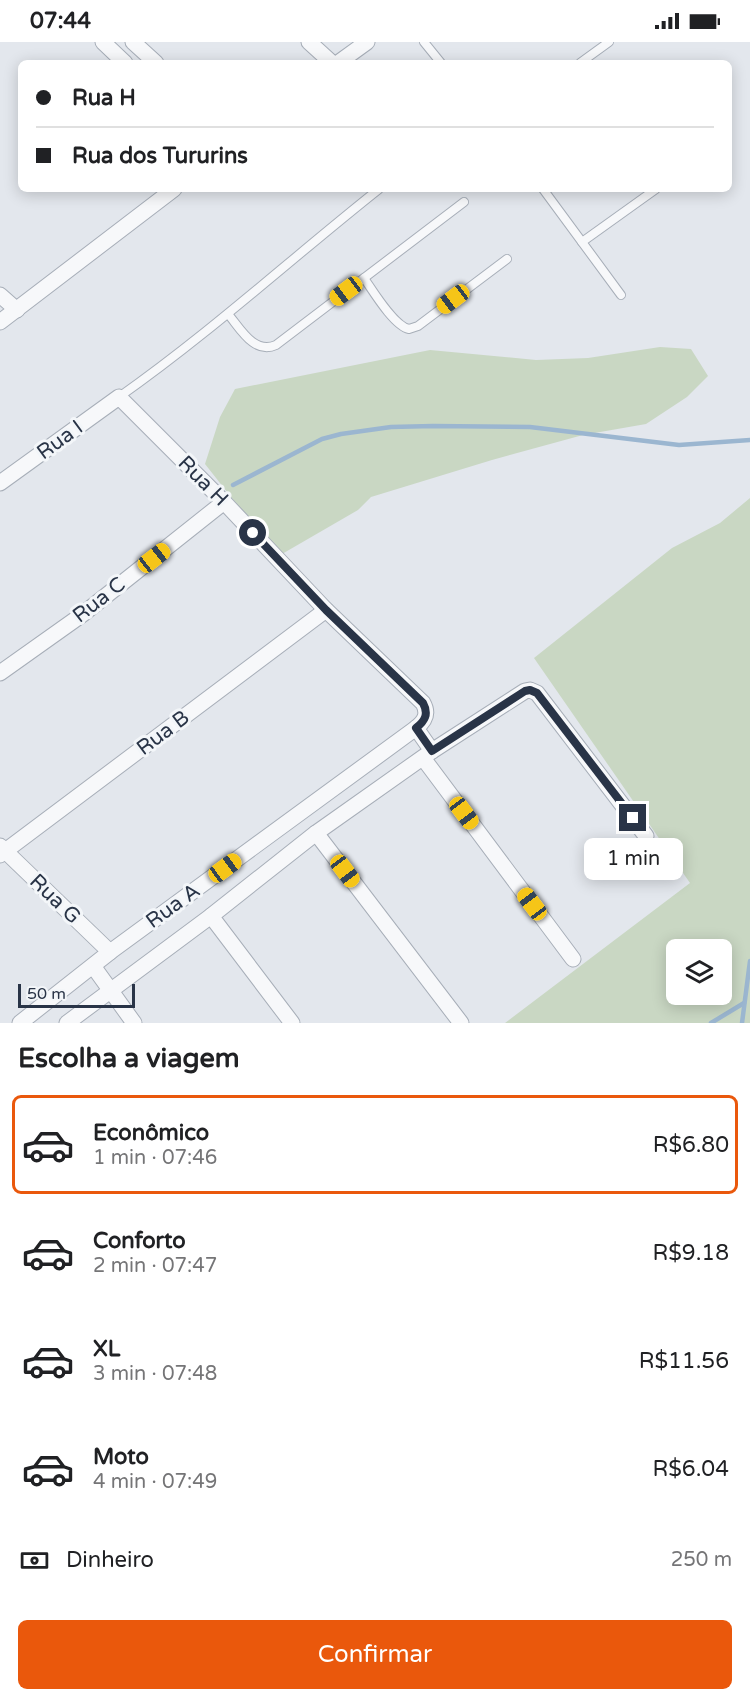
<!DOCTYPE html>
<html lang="pt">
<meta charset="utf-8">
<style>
:root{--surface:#fff;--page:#f6f6f6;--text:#202124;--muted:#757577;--line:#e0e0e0;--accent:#ea580c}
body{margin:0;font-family:"Varela Round",sans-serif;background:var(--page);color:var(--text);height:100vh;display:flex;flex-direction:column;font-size:22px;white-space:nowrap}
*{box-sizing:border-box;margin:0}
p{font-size:20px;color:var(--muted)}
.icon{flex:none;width:33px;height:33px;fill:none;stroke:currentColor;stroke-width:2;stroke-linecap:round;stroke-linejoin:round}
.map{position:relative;height:981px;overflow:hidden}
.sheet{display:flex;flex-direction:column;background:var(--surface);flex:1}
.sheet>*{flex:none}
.banner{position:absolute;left:18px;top:18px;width:714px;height:132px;border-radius:9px;box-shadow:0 3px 15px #0003;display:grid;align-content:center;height:132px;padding:0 18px;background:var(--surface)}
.fabs{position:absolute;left:666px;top:897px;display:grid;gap:12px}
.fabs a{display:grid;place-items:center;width:66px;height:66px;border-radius:9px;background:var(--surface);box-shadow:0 3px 15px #0003;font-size:30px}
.scale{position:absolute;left:18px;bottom:15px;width:117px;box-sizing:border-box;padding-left:6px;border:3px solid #293447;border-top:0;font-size:16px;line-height:21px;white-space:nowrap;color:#293447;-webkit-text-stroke:4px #f3f6f9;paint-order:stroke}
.end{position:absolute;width:27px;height:27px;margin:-14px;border:8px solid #293447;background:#fff;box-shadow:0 0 0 3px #fff}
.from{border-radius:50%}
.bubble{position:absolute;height:42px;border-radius:9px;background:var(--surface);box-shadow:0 3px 15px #0003;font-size:20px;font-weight:600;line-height:42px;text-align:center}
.car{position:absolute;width:18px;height:36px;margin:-18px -9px;border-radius:8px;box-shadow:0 0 4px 2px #0007;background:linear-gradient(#f5c518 24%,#345 0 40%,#f5c518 0 76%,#345 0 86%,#f5c518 0)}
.banner b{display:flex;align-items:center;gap:21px;height:57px;font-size:22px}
.banner b+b{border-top:2px solid var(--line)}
.banner i{width:15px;height:15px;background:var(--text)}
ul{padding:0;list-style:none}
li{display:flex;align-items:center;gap:18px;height:99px;margin:0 12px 9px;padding:0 6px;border:3px solid transparent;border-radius:9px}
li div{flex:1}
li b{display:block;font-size:22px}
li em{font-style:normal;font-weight:600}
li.on{border-color:var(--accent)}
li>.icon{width:54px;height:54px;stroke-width:1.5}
h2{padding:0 18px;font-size:27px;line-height:72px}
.pay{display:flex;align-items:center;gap:15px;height:66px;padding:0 18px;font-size:22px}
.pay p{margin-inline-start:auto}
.cta{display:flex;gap:12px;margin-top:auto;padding:12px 18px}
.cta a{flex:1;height:69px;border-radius:9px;background:var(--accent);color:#fff;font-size:24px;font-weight:600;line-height:69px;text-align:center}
.status{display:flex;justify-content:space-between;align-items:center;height:42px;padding:0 30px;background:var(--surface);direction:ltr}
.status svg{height:16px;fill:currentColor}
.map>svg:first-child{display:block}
.green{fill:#c9d7c3;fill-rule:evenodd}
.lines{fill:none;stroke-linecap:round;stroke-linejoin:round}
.stream{stroke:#9bb6d0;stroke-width:4.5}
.service-casing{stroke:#a7aeb8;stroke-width:10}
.minor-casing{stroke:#a7aeb8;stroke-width:17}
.service{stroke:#f7f8fa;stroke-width:8}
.minor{stroke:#f7f8fa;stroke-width:15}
.route{stroke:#293447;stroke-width:8}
.labels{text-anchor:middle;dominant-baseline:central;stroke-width:6;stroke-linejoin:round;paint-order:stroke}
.street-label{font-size:21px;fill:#293447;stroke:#f3f6f9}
</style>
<div class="status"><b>07:44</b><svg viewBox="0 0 49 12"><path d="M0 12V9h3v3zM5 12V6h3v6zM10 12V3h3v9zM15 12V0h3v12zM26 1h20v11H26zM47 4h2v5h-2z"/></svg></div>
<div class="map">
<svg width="750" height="981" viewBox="0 0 750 981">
<rect width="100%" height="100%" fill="#e3e7ed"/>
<!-- green -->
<g class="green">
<polygon points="660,305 691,307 708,334 687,355 646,382 583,393 492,418 371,455 358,468 282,512 246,474 205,422 220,375 235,347 430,308 536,318 588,316"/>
<path d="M 750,456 L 750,981 L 505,981 L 690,841 L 534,616 L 672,506 L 720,481 ZM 676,908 L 722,908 L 722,952 L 676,952 Z"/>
</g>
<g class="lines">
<!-- stream -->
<g class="stream">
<polyline points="233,443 322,397 341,392 391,385 433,384 530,385 679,403 750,398"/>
<polyline points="711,981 744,961"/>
<polyline points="742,981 750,919"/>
</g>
<defs>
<g id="service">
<polyline points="424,0 441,21"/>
<polyline points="580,21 609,0"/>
<polyline points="543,147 621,253"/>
<polyline points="582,200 656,147"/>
<path d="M 364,236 C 373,249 394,284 409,287 L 418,284 L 507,217"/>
<path d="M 228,272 C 240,286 254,313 276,303 L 464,160"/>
<path d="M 119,355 C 210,291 292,216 379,147"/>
</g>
<g id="minor">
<polyline points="103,0 125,21"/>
<polyline points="133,0 156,21"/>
<polyline points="309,0 332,21"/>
<polyline points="338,21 367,0"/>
<polyline points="0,253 17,268"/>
<polyline points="0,280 174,147"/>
<path d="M 0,441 L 119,355 L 224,460 L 326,568 L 423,661 C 429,672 425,679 416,686 L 110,910 L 20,981"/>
<polyline points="0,631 83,572 224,460"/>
<polyline points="416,686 432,709"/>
<polyline points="423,716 573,917"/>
<polyline points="316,791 461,981"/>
<polyline points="0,804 110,910"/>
<polyline points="0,813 326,568"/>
<polyline points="211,874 292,981"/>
<polyline points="93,924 134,981"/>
<polyline points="67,981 211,874 316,791 432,709 525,649 530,648 537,651 646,794"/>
</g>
</defs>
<!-- service casing -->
<use href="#service" class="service-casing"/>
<!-- minor casing -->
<use href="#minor" class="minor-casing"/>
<!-- service -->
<use href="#service" class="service"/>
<!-- minor -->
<use href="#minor" class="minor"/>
</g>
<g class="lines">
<!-- route -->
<path class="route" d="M 253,491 L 326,568 L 423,661 C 429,672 425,679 416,686 L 432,709 L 525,649 L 530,648 L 537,651 L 633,776"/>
</g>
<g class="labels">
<!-- street labels -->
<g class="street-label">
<text transform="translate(60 398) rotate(-36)">Rua I</text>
<text transform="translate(203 439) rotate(45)">Rua H</text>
<text transform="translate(99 558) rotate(-38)">Rua C</text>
<text transform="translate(163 691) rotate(-37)">Rua B</text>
<text transform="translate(55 857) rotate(44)">Rua G</text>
<text transform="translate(173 864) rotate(-36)">Rua A</text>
</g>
</g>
</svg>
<div class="fabs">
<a><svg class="icon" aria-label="layers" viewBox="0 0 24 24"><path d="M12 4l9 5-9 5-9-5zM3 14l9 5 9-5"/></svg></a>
</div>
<div class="scale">50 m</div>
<i class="end from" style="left:253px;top:491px"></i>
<i class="end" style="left:633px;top:776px"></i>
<div class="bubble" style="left:584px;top:796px;width:99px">1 min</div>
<i class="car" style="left:346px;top:249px;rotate:233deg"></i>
<i class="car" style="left:453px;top:257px;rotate:233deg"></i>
<i class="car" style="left:154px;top:516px;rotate:52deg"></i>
<i class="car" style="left:464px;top:771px;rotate:143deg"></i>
<i class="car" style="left:225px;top:826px;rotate:54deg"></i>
<i class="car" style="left:345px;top:829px;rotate:143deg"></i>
<i class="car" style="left:532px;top:862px;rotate:323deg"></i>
<div class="banner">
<b><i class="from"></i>Rua H</b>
<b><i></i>Rua dos Tururins</b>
</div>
</div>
<section class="sheet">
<h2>Escolha a viagem</h2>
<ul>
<li class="on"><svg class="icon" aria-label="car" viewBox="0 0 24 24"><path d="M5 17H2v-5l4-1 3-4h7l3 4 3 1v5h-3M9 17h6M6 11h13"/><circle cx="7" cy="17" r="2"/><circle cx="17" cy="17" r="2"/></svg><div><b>Econômico</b><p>1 min · 07:46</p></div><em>R$6.80</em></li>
<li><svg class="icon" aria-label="car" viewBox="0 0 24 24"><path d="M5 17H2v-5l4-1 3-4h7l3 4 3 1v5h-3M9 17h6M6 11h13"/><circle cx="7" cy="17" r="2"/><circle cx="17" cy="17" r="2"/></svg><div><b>Conforto</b><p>2 min · 07:47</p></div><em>R$9.18</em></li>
<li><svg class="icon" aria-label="car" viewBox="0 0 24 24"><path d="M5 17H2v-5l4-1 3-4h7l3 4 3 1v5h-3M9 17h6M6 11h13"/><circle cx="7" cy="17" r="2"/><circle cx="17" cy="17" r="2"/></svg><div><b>XL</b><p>3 min · 07:48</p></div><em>R$11.56</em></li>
<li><svg class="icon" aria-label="car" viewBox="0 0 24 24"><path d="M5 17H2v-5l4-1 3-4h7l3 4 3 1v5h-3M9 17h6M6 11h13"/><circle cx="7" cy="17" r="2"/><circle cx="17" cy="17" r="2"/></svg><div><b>Moto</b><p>4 min · 07:49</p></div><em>R$6.04</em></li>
</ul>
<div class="pay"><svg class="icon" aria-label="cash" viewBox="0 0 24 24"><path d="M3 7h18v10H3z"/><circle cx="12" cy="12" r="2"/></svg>Dinheiro<p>250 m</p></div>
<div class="cta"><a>Confirmar</a></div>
</section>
